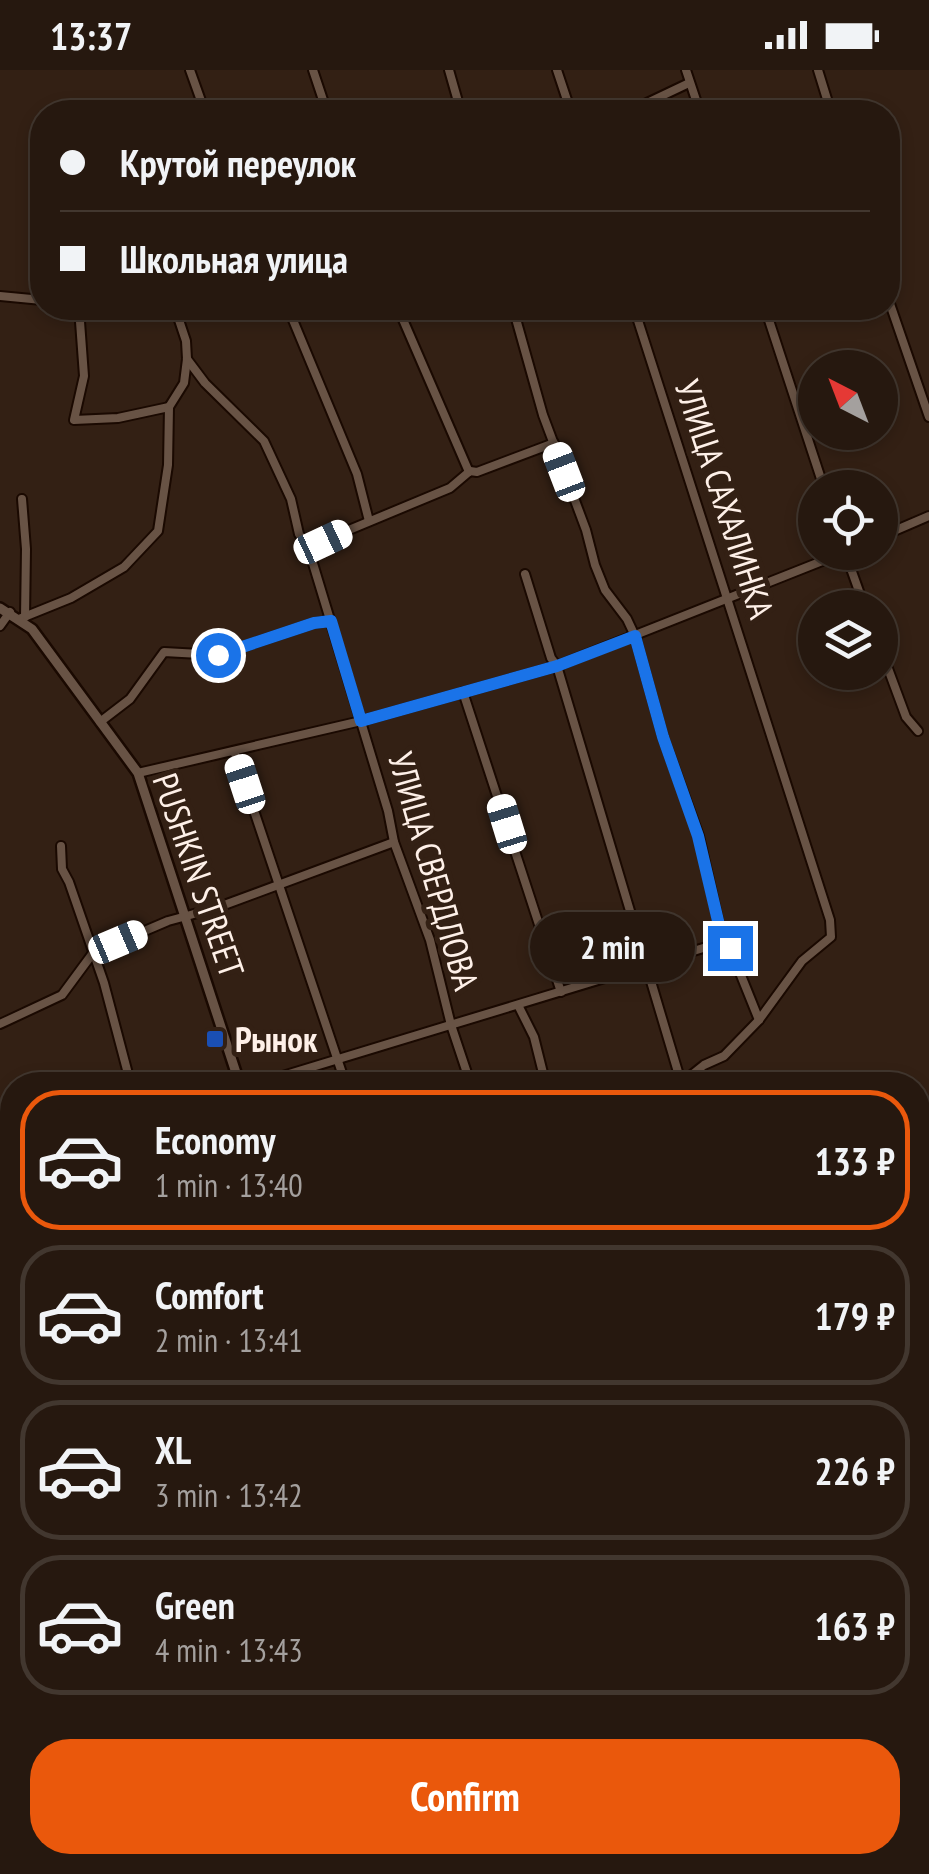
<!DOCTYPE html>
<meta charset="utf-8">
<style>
:root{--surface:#26180f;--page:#2e2118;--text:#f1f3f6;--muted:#a4a09e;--line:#42372f;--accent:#ea580c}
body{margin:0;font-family:"PT Sans Narrow",sans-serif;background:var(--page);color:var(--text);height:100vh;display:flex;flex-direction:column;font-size:38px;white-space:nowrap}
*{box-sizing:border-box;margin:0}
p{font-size:32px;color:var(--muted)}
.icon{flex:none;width:55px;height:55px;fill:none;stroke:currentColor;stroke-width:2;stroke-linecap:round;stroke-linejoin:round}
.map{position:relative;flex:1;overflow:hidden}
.side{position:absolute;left:0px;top:1002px;width:930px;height:802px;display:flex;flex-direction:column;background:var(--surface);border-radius:40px 40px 0 0;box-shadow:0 5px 15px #0003,0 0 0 2px var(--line)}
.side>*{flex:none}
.guide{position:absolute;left:30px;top:30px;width:870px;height:220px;border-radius:40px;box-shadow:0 5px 15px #0003,0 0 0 2px var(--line);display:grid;align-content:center;height:220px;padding:0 30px;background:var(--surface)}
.needle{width:65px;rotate:318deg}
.tools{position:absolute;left:798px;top:280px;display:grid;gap:20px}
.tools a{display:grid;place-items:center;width:100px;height:100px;border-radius:50%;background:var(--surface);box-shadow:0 5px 15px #0003,0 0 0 2px var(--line);font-size:50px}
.end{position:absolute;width:45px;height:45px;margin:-22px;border:12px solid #1a73e8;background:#fff;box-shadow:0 0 0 5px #fff}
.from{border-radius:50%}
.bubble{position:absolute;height:70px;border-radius:35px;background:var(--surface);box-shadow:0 5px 15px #0003,0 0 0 2px var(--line);font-size:32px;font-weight:800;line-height:70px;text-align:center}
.car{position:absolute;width:30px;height:60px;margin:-30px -15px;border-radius:12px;box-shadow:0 0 8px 2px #0007;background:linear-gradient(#fff 24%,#345 0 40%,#fff 0 76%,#345 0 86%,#fff 0)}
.guide b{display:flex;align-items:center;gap:35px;height:95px;font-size:38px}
.guide b+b{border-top:2px solid var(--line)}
.guide i{width:25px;height:25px;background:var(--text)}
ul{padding:18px 0 0;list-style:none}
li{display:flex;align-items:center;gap:30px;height:140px;margin:0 20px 15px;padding:0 10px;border:5px solid var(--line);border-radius:40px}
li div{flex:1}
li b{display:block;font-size:38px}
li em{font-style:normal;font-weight:800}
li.on{border-color:var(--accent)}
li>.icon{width:90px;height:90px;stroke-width:1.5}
.action{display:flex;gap:20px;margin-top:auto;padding:20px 30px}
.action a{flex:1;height:115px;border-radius:40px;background:var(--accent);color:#fff;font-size:40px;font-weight:800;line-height:115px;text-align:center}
.status{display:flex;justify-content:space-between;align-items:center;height:70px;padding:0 50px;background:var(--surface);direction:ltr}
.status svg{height:28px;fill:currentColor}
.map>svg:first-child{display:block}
.green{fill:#3a4a12}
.water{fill:#0e3a77}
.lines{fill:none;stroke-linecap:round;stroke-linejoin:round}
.minor-casing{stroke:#1a0901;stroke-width:12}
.tertiary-casing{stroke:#1a0901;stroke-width:14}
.secondary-casing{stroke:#1a0901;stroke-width:15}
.minor{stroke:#685345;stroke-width:8}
.tertiary{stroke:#685345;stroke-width:9}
.secondary{stroke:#685345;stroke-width:10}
.route{stroke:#1a73e8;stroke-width:12}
.transit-dot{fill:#1a4fb4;stroke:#332014;stroke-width:4}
.labels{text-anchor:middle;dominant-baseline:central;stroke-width:10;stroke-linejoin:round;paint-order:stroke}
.street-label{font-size:35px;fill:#fef0e8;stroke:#332014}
.poi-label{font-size:35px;font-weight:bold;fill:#fef0e8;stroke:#332014;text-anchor:start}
</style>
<div class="status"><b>13:37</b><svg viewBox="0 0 49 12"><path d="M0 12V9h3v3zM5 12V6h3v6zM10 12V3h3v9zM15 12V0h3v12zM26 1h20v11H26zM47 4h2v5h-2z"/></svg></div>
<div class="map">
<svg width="929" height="1804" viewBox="0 0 929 1804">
<rect width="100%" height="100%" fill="#332014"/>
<!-- green -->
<g class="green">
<polygon points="12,1639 12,1716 0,1716 0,1654"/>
<polygon points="96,1792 360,1792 370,1804 92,1804"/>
</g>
<!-- water -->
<polygon class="water" points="0,1262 12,1268 12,1499 9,1484 0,1473"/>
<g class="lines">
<defs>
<g id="minor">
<polyline points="190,0 205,42"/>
<polyline points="313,0 327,42"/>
<polyline points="449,0 461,42"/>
<polyline points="557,0 571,42"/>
<polyline points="686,0 700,42"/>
<polyline points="818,0 831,42"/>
<polyline points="628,42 689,13"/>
<polyline points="0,226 42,230"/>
<polyline points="888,228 929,347"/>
<polyline points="79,238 84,306 74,350 118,348 169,337"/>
<polyline points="288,238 357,404 369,451"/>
<polyline points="398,238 469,402"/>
<polyline points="513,238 543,345 586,460 595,495 605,520 627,549 635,566 663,667 699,766 723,872 730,878 759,950"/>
<polyline points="634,238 830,850 831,867 802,891 759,950 724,986 704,995 679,1015"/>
<polyline points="765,238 824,418"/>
<polyline points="187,289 205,313 264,371 291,429 299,464 308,477 388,741 394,772 430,870 451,955 471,1015"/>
<polyline points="22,429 26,479 25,547"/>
<polyline points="880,467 929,446"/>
<polyline points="308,477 450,418 470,401 477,402 554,373"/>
<polyline points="845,482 865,538"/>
<polyline points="525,504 551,588 557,596 681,1012"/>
<polyline points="19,549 71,528 124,497 158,461 168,395 169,337 184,313 187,289 186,271 175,238"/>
<polyline points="0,556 10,542"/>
<polyline points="880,577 906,647 918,661"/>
<polyline points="463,622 561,922"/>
<polyline points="100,652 130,629 164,582 218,585 314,553 331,551"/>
<polyline points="234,681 346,1015"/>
<polyline points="138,703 361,651 557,596 845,482"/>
<polyline points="61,776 62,799 69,812 104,913 131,1015"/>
<polyline points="518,935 534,967 546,1015"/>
<polyline points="0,954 62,925 93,883 168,851 216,838 394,772"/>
<polyline points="253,1015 723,872"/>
<polyline points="918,1436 929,1458"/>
<polyline points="918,1566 929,1577"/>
<polyline points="918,1722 929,1710"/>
<polyline points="438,1792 447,1804"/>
<polyline points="616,1792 626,1804"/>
<polyline points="913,1792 914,1804"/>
</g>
<g id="tertiary">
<polyline points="0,538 32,559 138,703 240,1015"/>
<polyline points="918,1496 929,1486"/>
</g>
<g id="secondary">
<polyline points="918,1123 929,1107"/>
<polyline points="571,1804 584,1792"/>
</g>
</defs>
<!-- minor casing -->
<use href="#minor" class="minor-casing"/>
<!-- tertiary casing -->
<use href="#tertiary" class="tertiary-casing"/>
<!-- secondary casing -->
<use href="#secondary" class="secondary-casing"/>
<!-- minor -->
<use href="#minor" class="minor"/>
<!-- tertiary -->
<use href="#tertiary" class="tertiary"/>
<!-- secondary -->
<use href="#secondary" class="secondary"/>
</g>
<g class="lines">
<!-- route -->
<polyline class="route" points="218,585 314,553 331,551 361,651 557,596 635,566 663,667 698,766 723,872 730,878"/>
</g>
<!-- markers -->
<rect class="transit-dot" x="205" y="959" width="20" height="20" rx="5"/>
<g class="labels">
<!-- street labels -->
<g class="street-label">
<text transform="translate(725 429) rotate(72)">УЛИЦА САХАЛИНКА</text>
<text transform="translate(434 801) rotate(74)">УЛИЦА СВЕРДЛОВА</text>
<text transform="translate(199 805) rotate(71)">PUSHKIN STREET</text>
</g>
<!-- poi labels -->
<g class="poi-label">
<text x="235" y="969">Рынок</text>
</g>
</g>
</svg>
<div class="tools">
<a><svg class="needle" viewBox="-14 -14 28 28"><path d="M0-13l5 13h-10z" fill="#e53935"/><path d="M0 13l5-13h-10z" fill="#a4a09e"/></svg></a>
<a><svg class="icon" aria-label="locate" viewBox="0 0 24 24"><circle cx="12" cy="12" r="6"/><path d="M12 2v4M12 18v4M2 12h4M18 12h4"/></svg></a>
<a><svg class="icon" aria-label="layers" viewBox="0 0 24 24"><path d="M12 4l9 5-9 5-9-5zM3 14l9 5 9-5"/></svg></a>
</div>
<i class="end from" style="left:218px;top:585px"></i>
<i class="end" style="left:730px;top:878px"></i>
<div class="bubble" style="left:530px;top:842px;width:165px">2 min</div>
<i class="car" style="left:564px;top:402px;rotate:339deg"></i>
<i class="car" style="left:323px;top:472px;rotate:65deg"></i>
<i class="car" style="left:245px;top:714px;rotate:342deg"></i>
<i class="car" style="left:507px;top:754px;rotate:343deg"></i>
<i class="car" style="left:118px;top:872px;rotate:67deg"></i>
<div class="guide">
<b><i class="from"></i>Крутой переулок</b>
<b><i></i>Школьная улица</b>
</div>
<section class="side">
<ul>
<li class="on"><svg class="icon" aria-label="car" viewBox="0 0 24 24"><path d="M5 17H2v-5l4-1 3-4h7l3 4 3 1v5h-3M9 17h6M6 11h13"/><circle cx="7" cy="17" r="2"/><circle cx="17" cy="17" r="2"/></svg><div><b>Economy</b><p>1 min · 13:40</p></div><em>133 ₽</em></li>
<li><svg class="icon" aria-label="car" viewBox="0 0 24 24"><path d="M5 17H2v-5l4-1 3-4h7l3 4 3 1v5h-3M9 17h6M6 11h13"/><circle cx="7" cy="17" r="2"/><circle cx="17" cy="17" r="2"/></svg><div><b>Comfort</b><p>2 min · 13:41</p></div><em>179 ₽</em></li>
<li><svg class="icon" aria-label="car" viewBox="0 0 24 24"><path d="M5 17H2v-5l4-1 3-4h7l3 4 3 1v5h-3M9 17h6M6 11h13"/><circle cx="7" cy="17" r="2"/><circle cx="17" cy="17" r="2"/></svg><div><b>XL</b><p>3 min · 13:42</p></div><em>226 ₽</em></li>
<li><svg class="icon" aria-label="car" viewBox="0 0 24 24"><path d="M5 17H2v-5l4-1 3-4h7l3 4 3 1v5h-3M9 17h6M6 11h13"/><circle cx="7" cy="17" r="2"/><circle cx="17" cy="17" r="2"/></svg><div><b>Green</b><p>4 min · 13:43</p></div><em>163 ₽</em></li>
</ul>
<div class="action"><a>Confirm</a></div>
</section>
</div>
